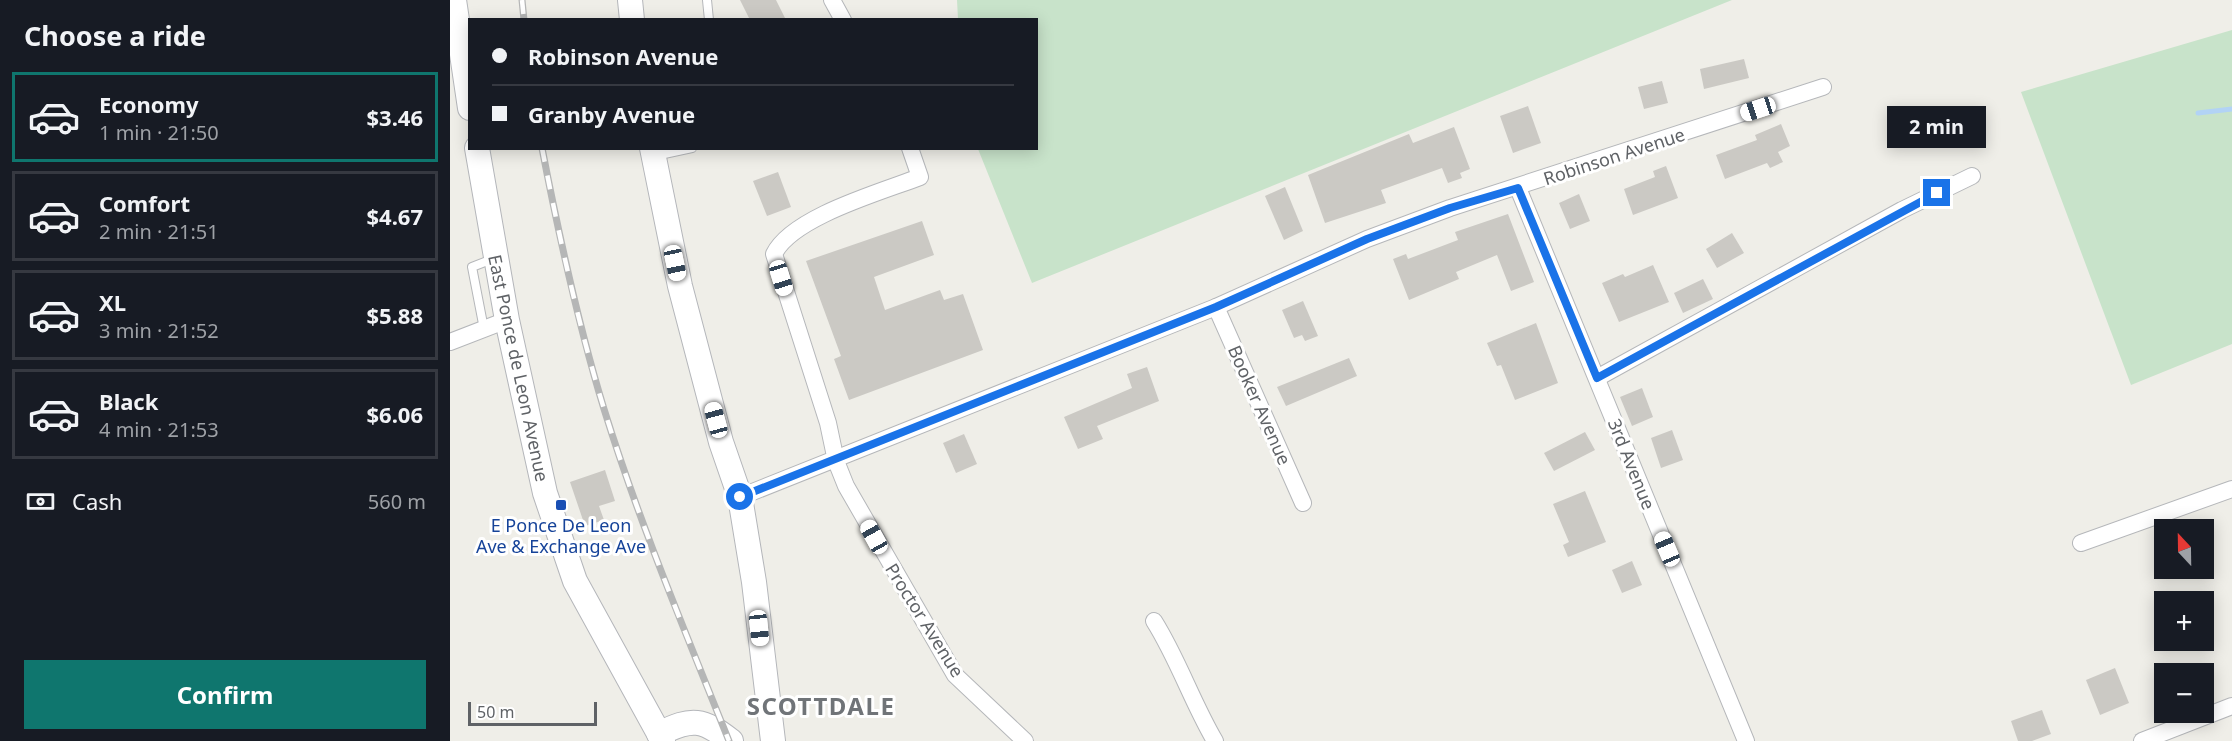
<!DOCTYPE html>
<meta charset="utf-8">
<style>
:root{--surface:#171b24;--page:#242831;--text:#f1f3f6;--muted:#9ea1a6;--line:#363941;--accent:#0f766e}
body{margin:0;font-family:"Noto Sans",sans-serif;background:var(--page);color:var(--text);height:100vh;display:flex;flex-direction:column;font-size:22px;white-space:nowrap}
*{box-sizing:border-box;margin:0}
p{font-size:20px;color:var(--muted)}
.icon{flex:none;width:33px;height:33px;fill:none;stroke:currentColor;stroke-width:2;stroke-linecap:round;stroke-linejoin:round}
.map{position:relative;flex:1;overflow:hidden}
.side{display:flex;flex-direction:column;background:var(--surface);width:450px}
.side>*{flex:none}
.top-card{position:absolute;left:18px;top:18px;width:570px;height:132px;border-radius:0px;box-shadow:0 3px 15px #0003;display:grid;align-content:center;height:132px;padding:0 24px;background:var(--surface)}
.needle{width:39px;rotate:338deg}
.tools{position:absolute;left:1704px;top:519px;display:grid;gap:12px}
.tools a{display:grid;place-items:center;width:60px;height:60px;border-radius:0px;background:var(--surface);box-shadow:0 3px 15px #0003;font-size:30px}
.scale{position:absolute;left:18px;bottom:15px;width:129px;box-sizing:border-box;padding-left:6px;border:3px solid #5f6266;border-top:0;font-size:16px;line-height:21px;white-space:nowrap;color:#5f6266;-webkit-text-stroke:4px #fff;paint-order:stroke}
.end{position:absolute;width:27px;height:27px;margin:-14px;border:8px solid #1a73e8;background:#fff;box-shadow:0 0 0 3px #fff}
.from{border-radius:50%}
.bubble{position:absolute;height:42px;border-radius:0px;background:var(--surface);box-shadow:0 3px 15px #0003;font-size:20px;font-weight:700;line-height:42px;text-align:center}
.car{position:absolute;width:18px;height:36px;margin:-18px -9px;border-radius:8px;box-shadow:0 0 4px 2px #0007;background:linear-gradient(#fff 24%,#345 0 40%,#fff 0 76%,#345 0 86%,#fff 0)}
.top-card b{display:flex;align-items:center;gap:21px;height:57px;font-size:22px}
.top-card b+b{border-top:2px solid var(--line)}
.top-card i{width:15px;height:15px;background:var(--text)}
ul{padding:0;list-style:none}
li{display:flex;align-items:center;gap:18px;height:90px;margin:0 12px 9px;padding:0 12px;border:3px solid var(--line);border-radius:0px}
li div{flex:1}
li b{display:block;font-size:22px}
li em{font-style:normal;font-weight:700}
li.selected{border-color:var(--accent)}
li>.icon{width:54px;height:54px;stroke-width:1.5}
h2{padding:0 24px;font-size:27px;line-height:72px}
.pay{display:flex;align-items:center;gap:15px;height:66px;padding:0 24px;font-size:22px}
.pay p{margin-inline-start:auto}
.cta{display:flex;gap:12px;margin-top:auto;padding:12px 24px}
.cta a{flex:1;height:69px;border-radius:0px;background:var(--accent);color:#fff;font-size:24px;font-weight:700;line-height:69px;text-align:center}
main{display:flex;flex:1;min-height:0}
.map>svg:first-child{display:block}
.green{fill:#c8e3ca}
.lines{fill:none;stroke-linecap:round;stroke-linejoin:round}
.stream{stroke:#b2d3f5;stroke-width:5}
.building{fill:#cbc9c4}
.lane-casing{stroke:#b5b7ba;stroke-width:10}
.street-casing{stroke:#b5b7ba;stroke-width:18}
.secondary-casing{stroke:#b4b6ba;stroke-width:26}
.lane{stroke:#fff;stroke-width:8}
.street{stroke:#fff;stroke-width:16}
.secondary{stroke:#fff;stroke-width:24}
.rail-casing{stroke:#b5b6b6;stroke-width:7}
.rail{stroke:#fff;stroke-width:4.5;stroke-dasharray:14;stroke-linecap:butt}
.route{stroke:#1a73e8;stroke-width:8}
.transit-dot{fill:#1a4fb4;stroke:#fff;stroke-width:2}
.labels{text-anchor:middle;dominant-baseline:central;stroke-width:6;stroke-linejoin:round;paint-order:stroke}
.street-label{font-size:18px;fill:#5f6266;stroke:#fff}
.transit-label{font-size:18px;fill:#164399;stroke:#fff}
.district-label{font-size:24px;font-weight:bold;letter-spacing:1.5px;fill:#707478;stroke:#fff}
</style>
<main>
<section class="side">
<h2>Choose a ride</h2>
<ul>
<li class="selected"><svg class="icon" aria-label="car" viewBox="0 0 24 24"><path d="M5 17H2v-5l4-1 3-4h7l3 4 3 1v5h-3M9 17h6M6 11h13"/><circle cx="7" cy="17" r="2"/><circle cx="17" cy="17" r="2"/></svg><div><b>Economy</b><p>1 min · 21:50</p></div><em>$3.46</em></li>
<li><svg class="icon" aria-label="car" viewBox="0 0 24 24"><path d="M5 17H2v-5l4-1 3-4h7l3 4 3 1v5h-3M9 17h6M6 11h13"/><circle cx="7" cy="17" r="2"/><circle cx="17" cy="17" r="2"/></svg><div><b>Comfort</b><p>2 min · 21:51</p></div><em>$4.67</em></li>
<li><svg class="icon" aria-label="car" viewBox="0 0 24 24"><path d="M5 17H2v-5l4-1 3-4h7l3 4 3 1v5h-3M9 17h6M6 11h13"/><circle cx="7" cy="17" r="2"/><circle cx="17" cy="17" r="2"/></svg><div><b>XL</b><p>3 min · 21:52</p></div><em>$5.88</em></li>
<li><svg class="icon" aria-label="car" viewBox="0 0 24 24"><path d="M5 17H2v-5l4-1 3-4h7l3 4 3 1v5h-3M9 17h6M6 11h13"/><circle cx="7" cy="17" r="2"/><circle cx="17" cy="17" r="2"/></svg><div><b>Black</b><p>4 min · 21:53</p></div><em>$6.06</em></li>
</ul>
<div class="pay"><svg class="icon" aria-label="cash" viewBox="0 0 24 24"><path d="M3 7h18v10H3z"/><circle cx="12" cy="12" r="2"/></svg>Cash<p>560 m</p></div>
<div class="cta"><a>Confirm</a></div>
</section>
<div class="map">
<svg width="1782" height="741" viewBox="0 0 1782 741">
<rect width="100%" height="100%" fill="#efeee8"/>
<!-- green -->
<g class="green">
<polygon points="507,0 1282,0 582,283 528,149 586,148 586,20 508,19"/>
<polygon points="1782,30 1782,344 1681,385 1571,92"/>
</g>
<g class="lines">
<!-- stream -->
<polyline class="stream" points="1748,113 1782,109"/>
</g>
<!-- building -->
<g class="building">
<polygon points="290,0 326,0 336,20 300,20"/>
<polygon points="1294,59 1299,78 1254,89 1250,69"/>
<polygon points="1212,81 1218,103 1194,109 1188,87"/>
<polygon points="1078,106 1091,143 1063,153 1050,116"/>
<polygon points="1331,124 1340,146 1328,152 1333,162 1320,168 1317,163 1275,179 1266,155 1307,140 1305,135"/>
<polygon points="1004,127 1020,169 1010,173 1012,178 998,183 992,168 931,190 936,203 875,223 858,175 959,134 963,143"/>
<polygon points="1216,166 1228,198 1183,215 1174,189 1205,177 1203,171"/>
<polygon points="328,172 341,207 317,216 303,181"/>
<polygon points="835,187 853,231 834,240 815,196"/>
<polygon points="1129,194 1140,221 1120,229 1109,203"/>
<polygon points="1058,214 1084,282 1061,291 1047,255 1006,272 1009,279 959,300 943,259 956,254 958,259 1008,240 1005,232"/>
<polygon points="472,221 484,255 424,277 435,310 490,290 494,300 513,294 533,350 399,400 384,359 391,356 356,261"/>
<polygon points="1282,233 1294,253 1267,268 1256,249"/>
<polygon points="1203,265 1219,302 1169,322 1152,283 1173,274 1175,277"/>
<polygon points="1253,279 1263,299 1233,313 1224,293"/>
<polygon points="853,301 868,336 855,341 852,335 844,338 832,310"/>
<polygon points="1086,323 1108,383 1065,400 1051,365 1047,366 1037,343"/>
<polygon points="899,358 907,376 836,406 827,387"/>
<polygon points="697,367 709,401 647,426 653,439 628,449 614,417 682,388 677,374"/>
<polygon points="1192,388 1203,417 1182,426 1170,397"/>
<polygon points="1222,430 1233,460 1211,468 1201,438"/>
<polygon points="1135,432 1145,450 1104,471 1094,453"/>
<polygon points="514,434 527,464 506,473 493,443"/>
<polygon points="155,470 165,501 149,506 154,520 135,526 120,482"/>
<polygon points="1135,491 1156,542 1118,557 1113,545 1119,542 1103,504"/>
<polygon points="1182,561 1192,585 1172,593 1162,570"/>
<polygon points="1665,668 1679,703 1650,715 1636,680"/>
<polygon points="1592,710 1601,734 1582,741 1568,741 1561,721"/>
</g>
<g class="lines">
<defs>
<g id="lane">
<polyline points="257,0 259,20"/>
<polyline points="205,156 242,148"/>
<polyline points="34,329 22,267 45,258"/>
</g>
<g id="street">
<polyline points="382,0 393,20"/>
<path d="M 460,148 L 470,177 C 431,192 342,217 324,254 L 378,423 L 386,461 L 396,486 L 505,675 L 575,741"/>
<polyline points="1068,188 1296,741"/>
<polyline points="766,307 853,503"/>
<polyline points="0,342 57,320"/>
<polyline points="1147,378 1452,210 1522,176"/>
<polyline points="290,497 766,307 917,239 1000,208 1373,87"/>
<polyline points="1631,543 1782,489"/>
<path d="M 704,621 C 728,659 742,702 765,741"/>
<polyline points="1692,741 1782,706"/>
</g>
<g id="secondary">
<polyline points="4,0 20,108"/>
<polyline points="180,0 182,20"/>
<polyline points="27,148 57,320 95,493 125,581 213,741"/>
<polyline points="202,148 230,286 271,442 290,497 304,582 323,741"/>
<path d="M 209,734 C 242,717 253,719 281,741"/>
</g>
</defs>
<!-- lane casing -->
<use href="#lane" class="lane-casing"/>
<!-- street casing -->
<use href="#street" class="street-casing"/>
<!-- secondary casing -->
<use href="#secondary" class="secondary-casing"/>
<!-- lane -->
<use href="#lane" class="lane"/>
<!-- street -->
<use href="#street" class="street"/>
<!-- secondary -->
<use href="#secondary" class="secondary"/>
<defs>
<g id="rail">
<polyline points="72,0 74,20"/>
<path d="M 92,148 C 109,236 128,324 154,409 C 189,522 235,631 279,741"/>
</g>
</defs>
<!-- rail casing -->
<use href="#rail" class="rail-casing"/>
<!-- rail -->
<use href="#rail" class="rail"/>
</g>
<g class="lines">
<!-- route -->
<polyline class="route" points="290,497 766,307 917,239 1000,208 1068,188 1147,378 1487,193"/>
</g>
<!-- markers -->
<rect class="transit-dot" x="105" y="499" width="12" height="12" rx="3"/>
<g class="labels">
<!-- street labels -->
<g class="street-label">
<text transform="translate(1164 156) rotate(-18)">Robinson Avenue</text>
<text transform="translate(69 368) rotate(78)">East Ponce de Leon Avenue</text>
<text transform="translate(810 405) rotate(66)">Booker Avenue</text>
<text transform="translate(1182 464) rotate(68)">3rd Avenue</text>
<text transform="translate(475 620) rotate(58)">Proctor Avenue</text>
</g>
<!-- transit labels -->
<g class="transit-label">
<text x="111" y="525">E Ponce De Leon<tspan x="111" dy="21">Ave &amp; Exchange Ave</tspan></text>
</g>
<!-- district labels -->
<g class="district-label">
<text x="371" y="705">SCOTTDALE</text>
</g>
</g>
</svg>
<div class="tools">
<a><svg class="needle" viewBox="-14 -14 28 28"><path d="M0-13l5 13h-10z" fill="#e53935"/><path d="M0 13l5-13h-10z" fill="#9ea1a6"/></svg></a>
<a>+</a>
<a>−</a>
</div>
<div class="scale">50 m</div>
<i class="end from" style="left:290px;top:497px"></i>
<i class="end" style="left:1487px;top:193px"></i>
<div class="bubble" style="left:1437px;top:106px;width:99px">2 min</div>
<i class="car" style="left:1308px;top:109px;rotate:252deg"></i>
<i class="car" style="left:225px;top:263px;rotate:168deg"></i>
<i class="car" style="left:331px;top:278px;rotate:163deg"></i>
<i class="car" style="left:266px;top:420px;rotate:345deg"></i>
<i class="car" style="left:424px;top:537px;rotate:331deg"></i>
<i class="car" style="left:1217px;top:549px;rotate:337deg"></i>
<i class="car" style="left:309px;top:628px;rotate:174deg"></i>
<div class="top-card">
<b><i class="from"></i>Robinson Avenue</b>
<b><i></i>Granby Avenue</b>
</div>
</div>
</main>
